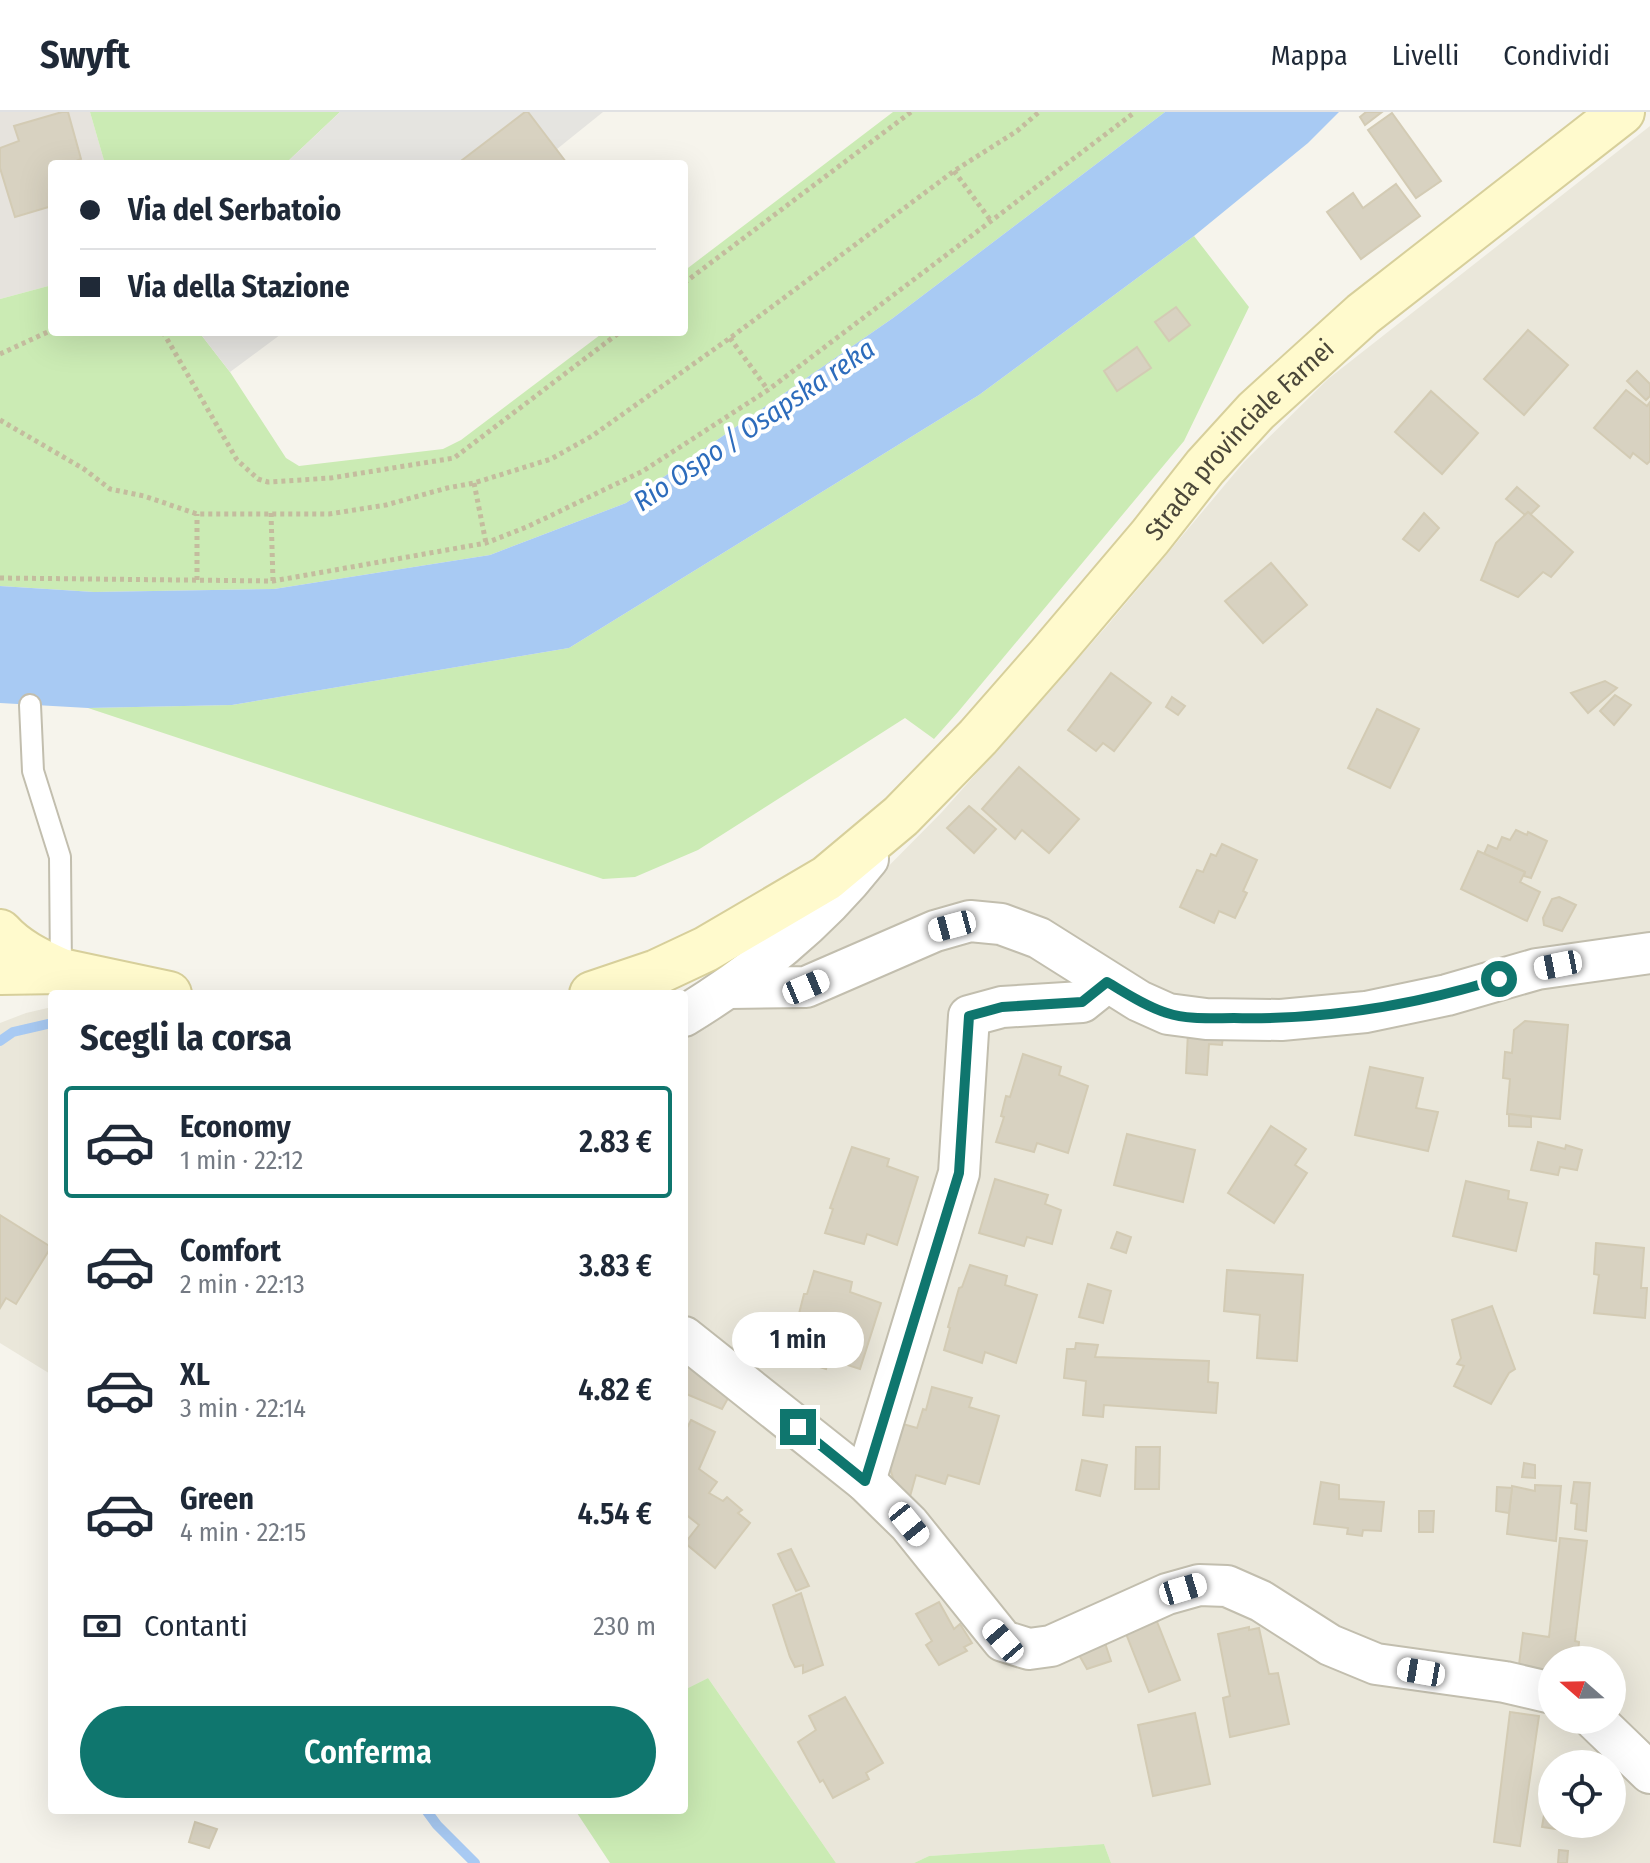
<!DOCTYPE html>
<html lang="it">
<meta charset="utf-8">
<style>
:root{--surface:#fff;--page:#f6f6f7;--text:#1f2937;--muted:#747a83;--line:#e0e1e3;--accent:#0f766e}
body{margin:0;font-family:"Fira Sans Condensed",sans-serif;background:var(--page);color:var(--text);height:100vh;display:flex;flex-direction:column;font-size:30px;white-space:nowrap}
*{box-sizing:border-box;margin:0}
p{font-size:26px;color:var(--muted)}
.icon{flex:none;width:44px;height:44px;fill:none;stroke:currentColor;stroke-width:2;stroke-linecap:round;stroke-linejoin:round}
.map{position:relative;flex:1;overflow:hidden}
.drawer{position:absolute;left:48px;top:878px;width:640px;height:824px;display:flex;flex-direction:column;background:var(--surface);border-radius:8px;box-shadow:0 8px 32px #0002}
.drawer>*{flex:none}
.banner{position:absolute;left:48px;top:48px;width:640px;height:176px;border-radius:8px;box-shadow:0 8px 32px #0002;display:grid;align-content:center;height:176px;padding:0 32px;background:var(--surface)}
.needle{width:52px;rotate:290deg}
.fabs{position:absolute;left:1538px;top:1534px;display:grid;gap:16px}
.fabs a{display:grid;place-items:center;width:88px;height:88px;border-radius:50%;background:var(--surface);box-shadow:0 8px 32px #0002;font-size:40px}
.end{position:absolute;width:36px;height:36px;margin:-18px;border:10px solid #0f766e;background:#fff;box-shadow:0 0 0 4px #fff}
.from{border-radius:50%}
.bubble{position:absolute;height:56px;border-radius:28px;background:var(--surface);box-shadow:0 8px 32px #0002;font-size:26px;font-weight:600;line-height:56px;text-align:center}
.car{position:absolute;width:24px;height:48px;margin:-24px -12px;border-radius:10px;box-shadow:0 0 6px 2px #0007;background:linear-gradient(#fff 24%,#345 0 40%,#fff 0 76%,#345 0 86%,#fff 0)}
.banner b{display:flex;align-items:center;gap:28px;height:76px;font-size:30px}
.banner b+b{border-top:2px solid var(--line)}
.banner i{width:20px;height:20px;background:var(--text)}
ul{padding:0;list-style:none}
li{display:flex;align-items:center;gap:24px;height:112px;margin:0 16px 12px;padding:0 16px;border:4px solid transparent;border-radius:8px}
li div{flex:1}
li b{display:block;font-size:30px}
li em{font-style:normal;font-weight:600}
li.on{border-color:var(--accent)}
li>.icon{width:72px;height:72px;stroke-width:1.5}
h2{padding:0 32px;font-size:36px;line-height:96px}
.pay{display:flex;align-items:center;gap:20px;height:88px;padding:0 32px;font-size:30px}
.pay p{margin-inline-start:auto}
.cta{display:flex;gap:16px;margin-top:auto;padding:16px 32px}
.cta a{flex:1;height:92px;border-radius:48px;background:var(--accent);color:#fff;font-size:32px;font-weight:600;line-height:92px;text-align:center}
header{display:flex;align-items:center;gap:48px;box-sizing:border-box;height:112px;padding:0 40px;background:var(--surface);border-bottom:2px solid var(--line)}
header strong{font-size:38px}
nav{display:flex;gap:44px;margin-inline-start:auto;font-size:28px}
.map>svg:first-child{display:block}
.residential{fill:#eae7da;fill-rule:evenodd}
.industrial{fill:#e6e3dd}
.green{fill:#cbebb4}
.parking{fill:#e5e4e0}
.water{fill:#a8caf3}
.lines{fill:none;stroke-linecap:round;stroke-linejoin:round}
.stream{stroke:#a8caf3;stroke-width:10}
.building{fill:#d8d2c1;stroke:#d3cbb4;stroke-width:2}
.service-casing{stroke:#c2beae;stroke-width:24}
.minor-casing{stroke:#c2beae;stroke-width:44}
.secondary-casing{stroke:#d7cf9b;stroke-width:48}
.path{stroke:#c4bc9e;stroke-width:5;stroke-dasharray:4 4;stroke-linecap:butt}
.service{stroke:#fff;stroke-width:20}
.minor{stroke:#fff;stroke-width:40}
.secondary{stroke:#fffacd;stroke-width:44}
.route{stroke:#0f766e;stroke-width:10}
.labels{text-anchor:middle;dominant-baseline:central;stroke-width:8;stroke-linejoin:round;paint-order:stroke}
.street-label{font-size:26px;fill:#4b4739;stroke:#fff}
.water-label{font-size:28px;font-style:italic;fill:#2d6cbc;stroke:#fff}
</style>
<header>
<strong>Swyft</strong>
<nav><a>Mappa</a><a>Livelli</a><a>Condividi</a></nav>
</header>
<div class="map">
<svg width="1650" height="1751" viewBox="0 0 1650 1751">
<rect width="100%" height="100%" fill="#f6f4ec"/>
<!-- residential -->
<g class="residential">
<path d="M 1650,14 L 1650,1751 L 1111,1751 L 1104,1732 L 929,1744 L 914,1751 L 836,1751 L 708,1566 L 684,1578 L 684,924 L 861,782 L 942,700 L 1106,515 L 1244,350 L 1328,267 ZM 1552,1548 L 1612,1548 L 1612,1608 L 1552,1608 ZM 1552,1652 L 1612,1652 L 1612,1712 L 1552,1712 Z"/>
<polygon points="52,895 52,1263 0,1231 0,911 26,901"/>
</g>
<!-- industrial -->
<polygon class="industrial" points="0,0 90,0 105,52 52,52 52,173 0,187"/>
<!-- green -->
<g class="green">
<polygon points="90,0 340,0 285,52 105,52"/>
<polygon points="893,0 1165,0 893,206 626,391 490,443 274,477 94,480 0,474 0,187 52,173 52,220 199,220 230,260 286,346 299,354 443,337 461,328 604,220 684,220 684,159"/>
<polygon points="1194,124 1249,195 1184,329 958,600 934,627 905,606 698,738 635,765 603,767 88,596 232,593 569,536 979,283"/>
<polygon points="708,1566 836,1751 610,1751 575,1698 684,1698 684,1578"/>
<polygon points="1104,1732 1111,1751 914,1751 929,1744"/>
</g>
<!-- parking -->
<g class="parking">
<polygon points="340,0 525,0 457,52 285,52"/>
<polygon points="528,0 603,0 557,37"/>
<polygon points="199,220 284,220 230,260"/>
</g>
<!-- water -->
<polygon class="water" points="1165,0 1339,0 1308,31 1194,124 979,283 569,536 232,593 88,596 0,591 0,474 94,480 274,477 490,443 626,391 893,206"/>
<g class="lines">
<!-- stream -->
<g class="stream">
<polyline points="0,929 13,920 52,911"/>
<polyline points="426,1698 437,1713 475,1751"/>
</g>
</g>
<!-- building -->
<g class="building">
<polygon points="62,0 68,0 81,47 69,52 52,52 52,94 15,105 0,56 0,36 19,29 14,14"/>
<polygon points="525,0 528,0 566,50 563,52 457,52"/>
<polygon points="1366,0 1382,0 1365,13 1360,5"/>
<polygon points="1392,1 1441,69 1416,86 1368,18"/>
<polygon points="1396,72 1420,104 1361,147 1327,100 1353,81 1363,96"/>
<polygon points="1176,195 1190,213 1169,229 1155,210"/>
<polygon points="1528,218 1568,253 1524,303 1484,267"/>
<polygon points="1137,235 1151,256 1117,279 1104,259"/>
<polygon points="1637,259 1650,272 1650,284 1646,288 1627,269"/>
<polygon points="1626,278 1647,294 1650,290 1650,349 1647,352 1633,341 1630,346 1594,316"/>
<polygon points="1431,279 1478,321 1442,362 1395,320"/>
<polygon points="1517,375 1539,394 1531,402 1528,400 1525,403 1506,387"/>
<polygon points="1528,400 1573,440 1551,465 1543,460 1518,485 1481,468 1496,431"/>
<polygon points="1424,401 1439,416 1419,439 1403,427"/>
<polygon points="1271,451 1307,493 1263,531 1225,489"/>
<polygon points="1111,561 1151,591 1114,639 1103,631 1096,639 1068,618"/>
<polygon points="1605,569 1617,576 1588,601 1571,581"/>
<polygon points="1615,583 1631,593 1614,613 1600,599"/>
<polygon points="1172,585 1185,594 1178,603 1166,595"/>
<polygon points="1377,597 1419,617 1390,676 1348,656"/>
<polygon points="1019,655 1079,707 1049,741 1022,718 1015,727 982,697"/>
<polygon points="969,694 996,717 974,741 947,716"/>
<polygon points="1516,718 1527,723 1528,720 1547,729 1531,766 1524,764 1525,760 1484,742 1488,733 1497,737 1502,725 1510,728"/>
<polygon points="1222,732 1257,748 1243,779 1247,781 1235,806 1219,799 1214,811 1180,795 1197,758 1203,760 1211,742 1216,744"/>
<polygon points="1478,739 1525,760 1520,770 1540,780 1527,809 1461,777"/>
<polygon points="1559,785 1576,793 1562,819 1544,813 1543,806 1552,787"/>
<polygon points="1525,909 1568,913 1560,1007 1507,1002 1510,967 1503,966 1505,940 1512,941 1514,918"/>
<polygon points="1188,920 1223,923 1222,933 1209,932 1207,963 1186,961"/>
<polygon points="1023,942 1061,955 1059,963 1088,974 1068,1041 1037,1031 1034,1040 996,1030 1004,1005 1001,1004 1006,984 1010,985"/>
<polygon points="1370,955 1423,966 1416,996 1438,1000 1428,1039 1355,1023"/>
<polygon points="1509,1002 1531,1005 1531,1015 1509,1014"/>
<polygon points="1271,1014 1306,1037 1295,1053 1307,1061 1274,1111 1228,1081"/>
<polygon points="1127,1022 1195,1038 1183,1090 1114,1073"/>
<polygon points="1538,1030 1565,1037 1566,1033 1582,1038 1577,1058 1560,1055 1558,1063 1531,1058"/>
<polygon points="852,1035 889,1047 887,1054 918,1065 897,1133 867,1122 864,1132 825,1121 833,1097 830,1096"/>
<polygon points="995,1067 1048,1083 1045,1092 1061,1098 1052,1132 1027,1125 1024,1134 979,1121"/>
<polygon points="1466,1069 1509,1079 1508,1087 1527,1091 1516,1139 1453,1124"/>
<polygon points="0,1103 51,1135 16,1192 6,1186 0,1196"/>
<polygon points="1117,1120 1131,1125 1126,1141 1111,1136"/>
<polygon points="1596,1131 1644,1136 1641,1176 1647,1176 1645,1206 1594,1201 1599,1163 1594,1162"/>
<polygon points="970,1153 1007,1164 1005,1173 1037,1183 1016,1251 985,1240 982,1251 944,1238 950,1216 948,1215 959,1176 962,1175"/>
<polygon points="1227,1158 1303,1163 1297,1249 1257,1246 1260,1203 1224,1199"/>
<polygon points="814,1159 852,1170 850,1180 881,1191 860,1257 829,1247 826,1257 788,1245 804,1182 807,1182"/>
<polygon points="1088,1172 1111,1179 1103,1211 1079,1205"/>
<polygon points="1492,1194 1515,1257 1509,1261 1491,1292 1454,1274 1464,1254 1457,1252 1461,1246 1452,1208"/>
<polygon points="1076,1231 1098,1233 1095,1245 1209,1249 1208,1270 1218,1271 1216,1301 1104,1293 1103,1305 1083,1303 1086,1269 1064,1266 1067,1237 1075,1237"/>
<polygon points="684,1246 736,1272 722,1297 684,1281"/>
<polygon points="932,1275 972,1286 969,1295 999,1304 979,1372 948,1363 945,1372 916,1363 909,1388 895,1373 887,1346 896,1310 917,1316 923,1297 926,1298"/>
<polygon points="691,1308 715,1320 699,1357 717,1370 709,1381 723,1389 727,1385 742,1398 738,1401 750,1411 715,1456 685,1431 699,1413 684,1401 684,1322"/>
<polygon points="1136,1335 1160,1335 1159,1377 1135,1377"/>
<polygon points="1082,1348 1107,1353 1100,1384 1076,1378"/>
<polygon points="1524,1351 1535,1353 1535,1366 1522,1365"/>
<polygon points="1321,1370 1339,1373 1339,1387 1384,1390 1381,1419 1363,1418 1362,1424 1347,1422 1348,1416 1314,1412"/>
<polygon points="1574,1370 1590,1371 1586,1419 1575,1417 1577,1392 1571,1391"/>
<polygon points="1535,1373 1561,1374 1556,1429 1507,1422 1512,1374 1535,1379"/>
<polygon points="1497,1375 1512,1376 1509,1401 1496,1399"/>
<polygon points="1419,1399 1434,1399 1433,1420 1419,1420"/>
<polygon points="1560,1426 1587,1429 1575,1529 1579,1530 1578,1541 1588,1540 1588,1548 1552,1548 1552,1559 1519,1553 1523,1521 1549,1525"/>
<polygon points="791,1437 809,1474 796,1479 778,1442"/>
<polygon points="801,1481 823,1553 803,1561 803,1553 795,1555 790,1545 773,1493"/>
<polygon points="939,1490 954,1517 960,1512 972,1531 964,1535 967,1539 939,1553 926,1533 932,1529 916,1502"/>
<polygon points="1154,1502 1180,1568 1149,1580 1123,1514"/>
<polygon points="1249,1515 1249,1518 1259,1516 1269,1562 1278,1561 1289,1612 1230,1625 1223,1586 1230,1584 1218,1522"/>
<polygon points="1105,1531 1111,1549 1087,1557 1079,1543"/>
<polygon points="845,1585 883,1651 866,1661 869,1667 833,1686 823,1668 820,1670 798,1630 816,1618 809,1604"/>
<polygon points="1510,1600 1539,1604 1520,1734 1494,1730"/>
<polygon points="1195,1601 1210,1672 1153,1684 1138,1613"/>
<polygon points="1552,1680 1552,1712 1570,1712 1569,1719 1542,1715 1544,1703 1550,1704"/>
<polygon points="195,1710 217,1717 209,1736 189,1730"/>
<polygon points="1581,1712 1594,1712 1592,1722 1579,1719"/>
<polygon points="1559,1738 1568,1739 1567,1751 1558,1751"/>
</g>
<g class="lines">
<defs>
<polyline id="service" points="30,593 33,659 60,745 61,859"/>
<g id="minor">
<polyline points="729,876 806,875 935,819 970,809 1001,812 1039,826 1139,889 1168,902 1206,907 1281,908 1366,900 1447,883 1537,857 1650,841"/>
<path d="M 684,904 C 754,861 817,812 868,747"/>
<polyline points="684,1225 865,1369 909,1412 1003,1529 1029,1537 1051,1534 1167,1482 1199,1473 1227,1474 1261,1489 1330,1533 1376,1552 1505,1570 1552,1581"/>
<polyline points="865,1369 959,1061 969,904 1002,895 1082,890 1107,870"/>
<polyline points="1595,1608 1650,1661"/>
</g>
<g id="secondary">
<path d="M 0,820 C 16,838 37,848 59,858"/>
<polyline points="0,860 61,859 169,882"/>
<path id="s1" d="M 592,882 L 657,860 L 706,837 L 827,766 L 901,704 L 978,625 L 1049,544 L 1150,425 L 1205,355 L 1256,299 L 1363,202 L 1622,0"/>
</g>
</defs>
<!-- service casing -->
<use href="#service" class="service-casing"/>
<!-- minor casing -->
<use href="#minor" class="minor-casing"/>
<!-- secondary casing -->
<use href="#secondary" class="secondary-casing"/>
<!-- path -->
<g class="path">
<polyline points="954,59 991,109"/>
<polyline points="684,171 911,0"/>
<polyline points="163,220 237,348 258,367 268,370 331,366 454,346 620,220"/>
<polyline points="730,226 768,278"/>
<polyline points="0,242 52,218"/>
<polyline points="0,308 84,357 110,377 144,384 197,402 329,402 386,393 447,376 474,371 551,347 592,324 730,226 954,59 1017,19 1039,0"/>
<polyline points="474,371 486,431"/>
<polyline points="271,401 273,469"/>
<polyline points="0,466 273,469 486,431 529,414 643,359 768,278 1135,0"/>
<polyline points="197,468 197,402"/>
</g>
<!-- service -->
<use href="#service" class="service"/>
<!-- minor -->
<use href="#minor" class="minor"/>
<!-- secondary -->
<use href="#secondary" class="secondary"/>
</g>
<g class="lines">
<!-- route -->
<path class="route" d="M 798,1315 L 865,1369 L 959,1061 L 969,904 L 1002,895 L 1082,890 L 1107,870 C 1126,881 1145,894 1167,901 C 1188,908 1212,906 1234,906 C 1325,908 1412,894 1499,867"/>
</g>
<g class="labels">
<!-- street labels -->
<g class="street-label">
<text stroke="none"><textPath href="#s1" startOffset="866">Strada provinciale Farnei</textPath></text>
</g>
<!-- water labels -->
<g class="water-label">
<text transform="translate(754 313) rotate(-34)">Rio Ospo / Osapska reka</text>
</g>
</g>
</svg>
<div class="fabs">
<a><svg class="needle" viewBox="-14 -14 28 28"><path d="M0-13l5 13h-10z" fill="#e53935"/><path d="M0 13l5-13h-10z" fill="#747a83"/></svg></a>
<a><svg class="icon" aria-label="locate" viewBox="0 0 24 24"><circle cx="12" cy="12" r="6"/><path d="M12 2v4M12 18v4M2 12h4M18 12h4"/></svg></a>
</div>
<i class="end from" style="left:1499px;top:867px"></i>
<i class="end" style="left:798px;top:1315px"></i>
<div class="bubble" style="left:732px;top:1200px;width:132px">1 min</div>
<i class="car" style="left:952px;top:814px;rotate:255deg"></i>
<i class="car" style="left:1558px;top:853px;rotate:259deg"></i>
<i class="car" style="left:806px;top:875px;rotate:67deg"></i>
<i class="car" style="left:909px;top:1412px;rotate:141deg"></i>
<i class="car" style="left:1183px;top:1477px;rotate:73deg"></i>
<i class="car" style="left:1003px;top:1529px;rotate:319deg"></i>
<i class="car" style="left:1421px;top:1560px;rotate:280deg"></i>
<div class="banner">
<b><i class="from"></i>Via del Serbatoio</b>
<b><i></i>Via della Stazione</b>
</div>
<section class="drawer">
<h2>Scegli la corsa</h2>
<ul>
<li class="on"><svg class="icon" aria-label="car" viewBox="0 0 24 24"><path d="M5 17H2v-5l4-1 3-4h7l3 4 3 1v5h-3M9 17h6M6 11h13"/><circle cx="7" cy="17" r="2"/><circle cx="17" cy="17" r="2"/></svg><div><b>Economy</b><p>1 min · 22:12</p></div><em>2.83 €</em></li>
<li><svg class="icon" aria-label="car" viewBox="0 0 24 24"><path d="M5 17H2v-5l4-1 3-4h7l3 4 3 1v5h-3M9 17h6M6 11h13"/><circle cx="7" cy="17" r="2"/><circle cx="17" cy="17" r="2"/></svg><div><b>Comfort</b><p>2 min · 22:13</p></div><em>3.83 €</em></li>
<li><svg class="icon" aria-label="car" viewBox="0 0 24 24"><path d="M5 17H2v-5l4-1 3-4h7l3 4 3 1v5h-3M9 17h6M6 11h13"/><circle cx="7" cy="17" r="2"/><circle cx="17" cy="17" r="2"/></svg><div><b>XL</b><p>3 min · 22:14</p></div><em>4.82 €</em></li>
<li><svg class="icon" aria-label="car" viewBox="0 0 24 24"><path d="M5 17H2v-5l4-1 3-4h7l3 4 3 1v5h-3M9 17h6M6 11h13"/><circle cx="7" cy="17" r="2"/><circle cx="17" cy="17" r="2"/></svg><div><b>Green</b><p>4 min · 22:15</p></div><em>4.54 €</em></li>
</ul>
<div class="pay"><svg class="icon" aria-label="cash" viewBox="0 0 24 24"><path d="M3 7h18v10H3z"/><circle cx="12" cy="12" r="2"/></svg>Contanti<p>230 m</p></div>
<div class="cta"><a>Conferma</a></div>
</section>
</div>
